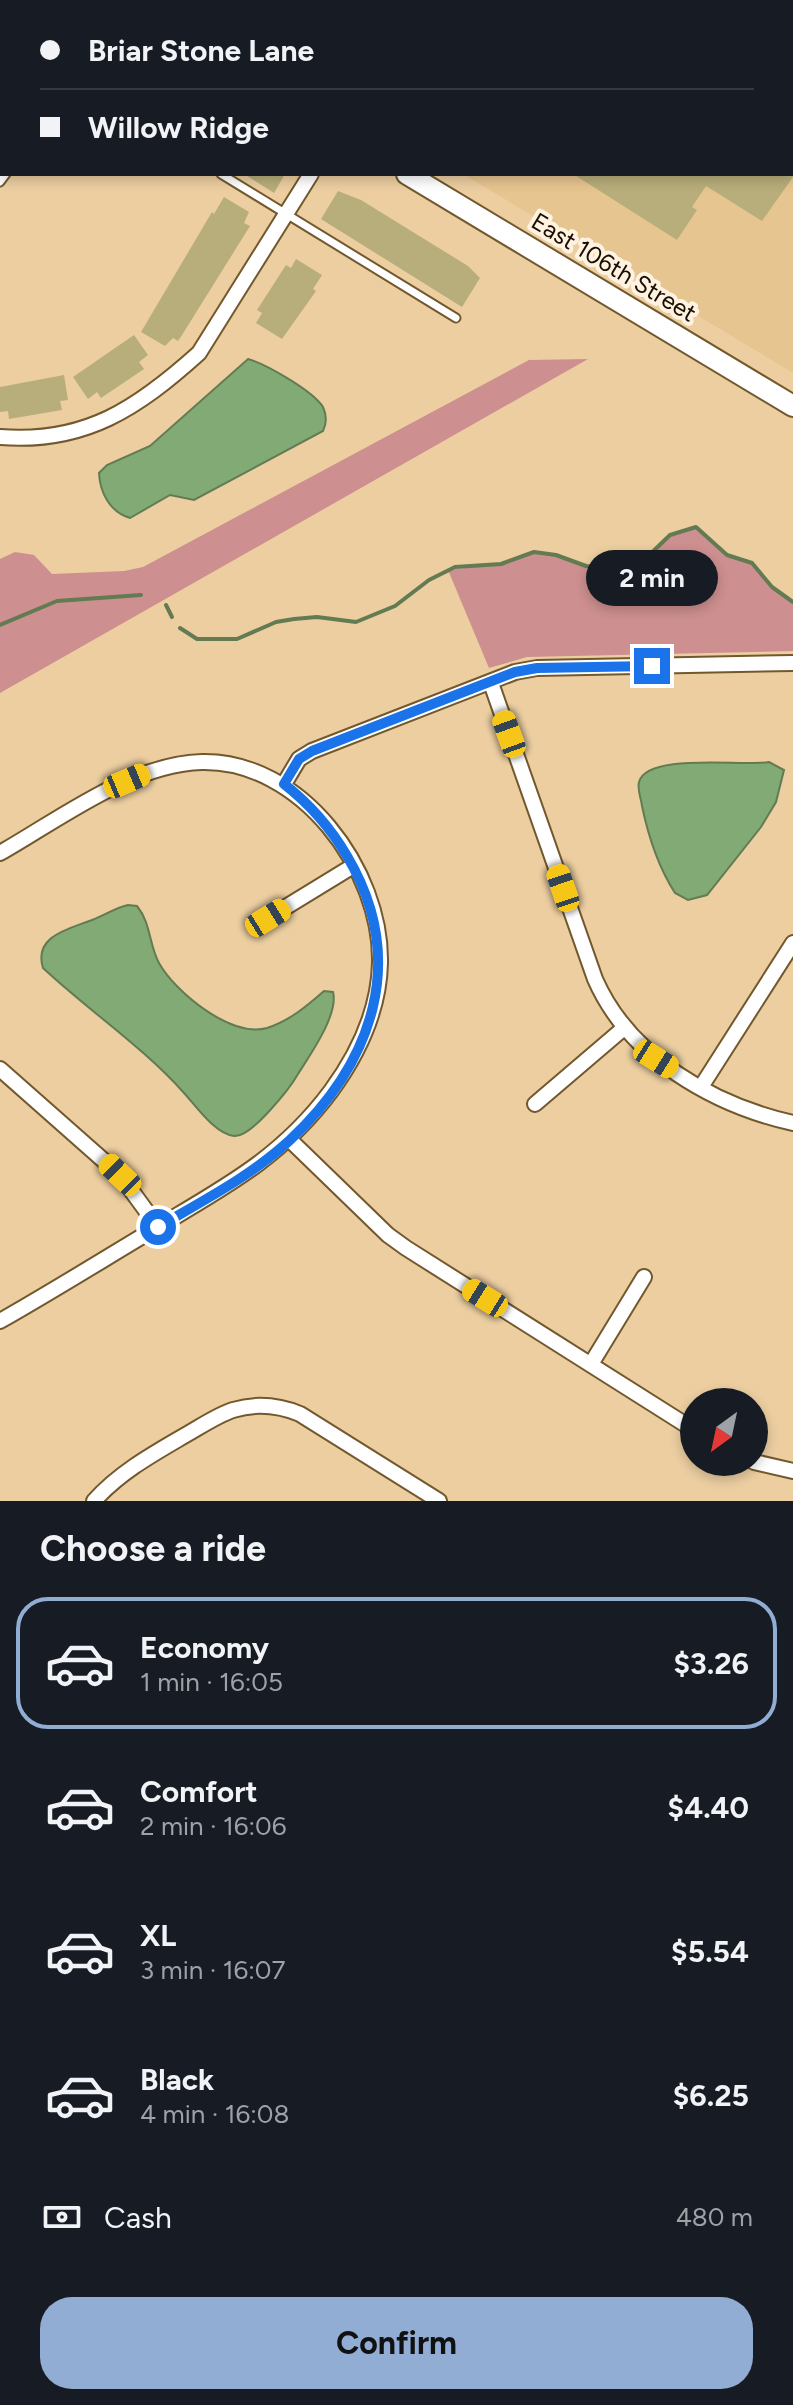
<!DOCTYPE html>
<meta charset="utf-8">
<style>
:root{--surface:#171b24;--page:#20242c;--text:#f1f3f6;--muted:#9ea1a6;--line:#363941;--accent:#92add3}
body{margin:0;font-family:Figtree,sans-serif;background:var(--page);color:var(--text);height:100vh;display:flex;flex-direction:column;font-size:30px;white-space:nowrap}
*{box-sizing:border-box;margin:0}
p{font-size:26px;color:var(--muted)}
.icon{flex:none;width:44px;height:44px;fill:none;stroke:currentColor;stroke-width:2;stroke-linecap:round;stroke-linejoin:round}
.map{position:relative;height:1501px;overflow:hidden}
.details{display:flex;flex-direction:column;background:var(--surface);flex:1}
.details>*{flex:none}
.banner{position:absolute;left:0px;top:0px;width:794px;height:176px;box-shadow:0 4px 12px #0003;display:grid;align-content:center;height:176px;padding:0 40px;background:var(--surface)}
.needle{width:52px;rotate:213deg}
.fabs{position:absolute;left:680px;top:1388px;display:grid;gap:16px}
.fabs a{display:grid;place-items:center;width:88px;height:88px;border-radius:50%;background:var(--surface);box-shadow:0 4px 12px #0003;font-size:40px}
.end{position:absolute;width:36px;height:36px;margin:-18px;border:10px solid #1a73e8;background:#fff;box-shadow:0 0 0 4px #fff}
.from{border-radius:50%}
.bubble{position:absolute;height:56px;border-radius:28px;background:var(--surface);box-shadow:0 4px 12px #0003;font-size:26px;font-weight:700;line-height:56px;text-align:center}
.car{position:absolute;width:24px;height:48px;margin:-24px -12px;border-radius:10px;box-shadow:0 0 6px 2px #0007;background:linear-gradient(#f5c518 24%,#345 0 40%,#f5c518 0 76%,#345 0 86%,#f5c518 0)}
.banner b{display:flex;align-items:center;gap:28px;height:76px;font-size:30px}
.banner b+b{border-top:2px solid var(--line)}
.banner i{width:20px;height:20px;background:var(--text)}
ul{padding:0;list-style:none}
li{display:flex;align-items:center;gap:24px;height:132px;margin:0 16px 12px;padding:0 24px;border:4px solid transparent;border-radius:32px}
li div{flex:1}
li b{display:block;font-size:30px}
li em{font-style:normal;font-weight:700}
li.selected{border-color:var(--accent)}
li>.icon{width:72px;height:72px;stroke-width:1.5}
h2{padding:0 40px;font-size:36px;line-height:96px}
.pay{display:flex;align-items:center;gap:20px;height:88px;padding:0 40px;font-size:30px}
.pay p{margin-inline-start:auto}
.action{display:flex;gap:16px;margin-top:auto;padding:16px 40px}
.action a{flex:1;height:92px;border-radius:32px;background:var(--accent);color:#111;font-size:32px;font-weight:700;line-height:92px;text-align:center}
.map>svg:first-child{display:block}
.built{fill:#e7c590}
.green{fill:#cd8f8f}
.water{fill:#82aa75;stroke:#627b52;stroke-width:2}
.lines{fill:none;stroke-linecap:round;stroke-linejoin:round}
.stream{stroke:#627b52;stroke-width:4}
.building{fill:#b8ae7b}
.lane-casing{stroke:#72582d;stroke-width:11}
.street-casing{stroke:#72582d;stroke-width:18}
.secondary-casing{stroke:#72582d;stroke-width:24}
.lane{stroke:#fff;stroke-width:7}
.street{stroke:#fff;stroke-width:14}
.secondary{stroke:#fff;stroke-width:20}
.route{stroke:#1a73e8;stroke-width:10}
.labels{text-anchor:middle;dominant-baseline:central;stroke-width:8;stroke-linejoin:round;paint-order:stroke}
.street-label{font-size:24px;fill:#180e01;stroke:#fff2e0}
</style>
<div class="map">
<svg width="793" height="1501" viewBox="0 0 793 1501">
<rect width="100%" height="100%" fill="#eccea1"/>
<!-- built -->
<polygon class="built" points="175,0 793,0 793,373 463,174 792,174 792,2"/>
<!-- green -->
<g class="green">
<polygon points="588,359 0,693 0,559 15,552 34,555 52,574 124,571 143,567 529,360"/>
<polygon points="696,527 727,555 752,564 772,587 793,602 793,651 527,657 489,668 448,570 501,564 534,552 556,555 586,566 628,567 640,563 670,535"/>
</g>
<!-- water -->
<g class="water">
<path d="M 248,359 C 266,364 313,391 323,407 C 327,416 327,423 323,431 L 194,500 L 170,495 L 130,518 C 110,512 100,493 99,473 L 107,465 L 150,446 Z"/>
<path d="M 769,762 L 784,770 L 776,802 L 761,827 L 707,895 L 688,900 L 675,893 C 659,868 648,835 642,806 C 641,798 637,789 639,782 C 647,752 744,767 769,762 Z"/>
<path d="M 128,905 L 137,906 C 151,923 149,945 159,963 C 175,992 231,1038 267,1028 C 289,1021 307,1006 324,991 L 333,992 C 339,1014 310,1055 298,1074 C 290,1088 251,1138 234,1136 C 215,1134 196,1106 184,1093 C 142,1046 89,1011 43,968 C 33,936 69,929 92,920 C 105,915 115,908 128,905 Z"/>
</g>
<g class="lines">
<!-- stream -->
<g class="stream">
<polyline points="166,605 172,617"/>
<polyline points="0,625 57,601 141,595"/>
<polyline points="180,628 197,639 237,639 276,622 294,619 317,617 356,622 395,606 429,580 455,567 501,564 534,552 556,555 586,566 628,567 640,564 670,535 696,527 727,555 752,563 772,587 793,602"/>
</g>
</g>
<!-- building -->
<g class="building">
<polygon points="244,174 285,174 274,193"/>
<polygon points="573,174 793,174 793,177 762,221 706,186 692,207 697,210 677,240"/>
<polygon points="338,191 361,200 468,266 480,278 462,307 321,219"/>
<polygon points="224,197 249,212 244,223 250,226 182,335 178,341 173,338 165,346 141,332 212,212 214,214"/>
<polygon points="296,259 322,275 313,289 316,291 282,339 256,323 262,313 257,310 286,265 291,268"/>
<polygon points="134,335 148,355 139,362 144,369 101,398 97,392 88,399 73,377"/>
<polygon points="64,375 68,400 60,401 62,410 9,419 8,411 0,412 0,387"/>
</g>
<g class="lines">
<defs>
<g id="lane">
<polyline points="248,0 251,2"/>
<polyline points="273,2 274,0"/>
<polyline points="221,174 456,318"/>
<polyline points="0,182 6,174"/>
</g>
<g id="street">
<path d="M 0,437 C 85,444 138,408 199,353 L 311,174"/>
<path d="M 491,683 L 595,979 C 629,1057 713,1105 793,1123"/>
<polyline points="284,784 299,759 312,751 515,672 537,668 793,663"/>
<path d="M 0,853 C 60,819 131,764 202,762 C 301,760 382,870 380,963 C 379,1010 358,1054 331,1091 C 282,1157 225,1187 156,1228 C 104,1259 53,1291 0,1321"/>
<polyline points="268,918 353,866"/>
<polyline points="0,1069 120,1175 158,1227"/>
<polyline points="701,1087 793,943"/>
<polyline points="535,1104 624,1028"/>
<polyline points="290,1140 388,1235 406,1248 694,1430"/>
<polyline points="591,1364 644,1277"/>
<polyline points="754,1462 793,1471"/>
<path d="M 94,1501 C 121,1471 155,1453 189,1433 C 203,1425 218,1415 233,1410 C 256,1403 278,1405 300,1414 L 439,1501"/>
</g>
<g id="secondary">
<polyline points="105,0 109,2"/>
<polyline points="150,0 153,2"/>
<polyline points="19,2 22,0"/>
<polyline points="0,31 2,27"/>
<polyline points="407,174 793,406"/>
</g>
</defs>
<!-- lane casing -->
<use href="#lane" class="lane-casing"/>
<!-- street casing -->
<use href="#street" class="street-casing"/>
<!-- secondary casing -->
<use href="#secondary" class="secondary-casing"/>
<!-- lane -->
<use href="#lane" class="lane"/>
<!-- street -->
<use href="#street" class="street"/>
<!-- secondary -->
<use href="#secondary" class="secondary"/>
</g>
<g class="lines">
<!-- route -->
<path class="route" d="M 158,1227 C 204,1200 251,1176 290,1140 C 374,1061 408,959 347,856 C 330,827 311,805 284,784 L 299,759 L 312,751 L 515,672 L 537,668 L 652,666"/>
</g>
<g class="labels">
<!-- street labels -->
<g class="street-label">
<text transform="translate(614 267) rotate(31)">East 106th Street</text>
</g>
</g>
</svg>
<div class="fabs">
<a><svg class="needle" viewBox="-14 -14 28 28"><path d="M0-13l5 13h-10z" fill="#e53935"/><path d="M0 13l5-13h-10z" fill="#9ea1a6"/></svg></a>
</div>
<i class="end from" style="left:158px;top:1227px"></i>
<i class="end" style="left:652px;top:666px"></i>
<div class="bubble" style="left:586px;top:550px;width:132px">2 min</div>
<i class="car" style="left:509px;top:734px;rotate:340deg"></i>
<i class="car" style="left:127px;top:781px;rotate:67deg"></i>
<i class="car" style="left:563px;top:888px;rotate:341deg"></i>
<i class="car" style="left:268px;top:918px;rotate:58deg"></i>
<i class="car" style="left:656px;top:1059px;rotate:122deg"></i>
<i class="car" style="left:120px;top:1175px;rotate:314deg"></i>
<i class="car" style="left:485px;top:1298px;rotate:302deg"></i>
<div class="banner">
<b><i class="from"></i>Briar Stone Lane</b>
<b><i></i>Willow Ridge</b>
</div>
</div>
<section class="details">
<h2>Choose a ride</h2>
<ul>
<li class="selected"><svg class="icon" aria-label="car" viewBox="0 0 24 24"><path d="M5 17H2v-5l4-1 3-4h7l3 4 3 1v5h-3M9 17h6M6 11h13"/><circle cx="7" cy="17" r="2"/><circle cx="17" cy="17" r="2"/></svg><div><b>Economy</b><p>1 min · 16:05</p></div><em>$3.26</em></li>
<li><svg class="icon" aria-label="car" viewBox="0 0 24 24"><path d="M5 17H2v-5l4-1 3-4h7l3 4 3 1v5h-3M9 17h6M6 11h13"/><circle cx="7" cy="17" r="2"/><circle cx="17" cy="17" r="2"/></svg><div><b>Comfort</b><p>2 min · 16:06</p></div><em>$4.40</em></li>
<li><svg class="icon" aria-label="car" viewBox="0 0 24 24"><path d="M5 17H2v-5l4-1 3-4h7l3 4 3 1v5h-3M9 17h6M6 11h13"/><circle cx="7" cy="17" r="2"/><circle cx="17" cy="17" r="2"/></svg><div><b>XL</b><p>3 min · 16:07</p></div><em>$5.54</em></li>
<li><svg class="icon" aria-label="car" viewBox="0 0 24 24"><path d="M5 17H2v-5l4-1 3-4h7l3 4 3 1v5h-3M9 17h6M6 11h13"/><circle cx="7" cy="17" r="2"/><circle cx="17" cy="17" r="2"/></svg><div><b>Black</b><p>4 min · 16:08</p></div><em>$6.25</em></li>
</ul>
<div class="pay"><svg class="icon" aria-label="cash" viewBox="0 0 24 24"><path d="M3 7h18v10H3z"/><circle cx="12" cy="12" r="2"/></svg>Cash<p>480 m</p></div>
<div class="action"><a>Confirm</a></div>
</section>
